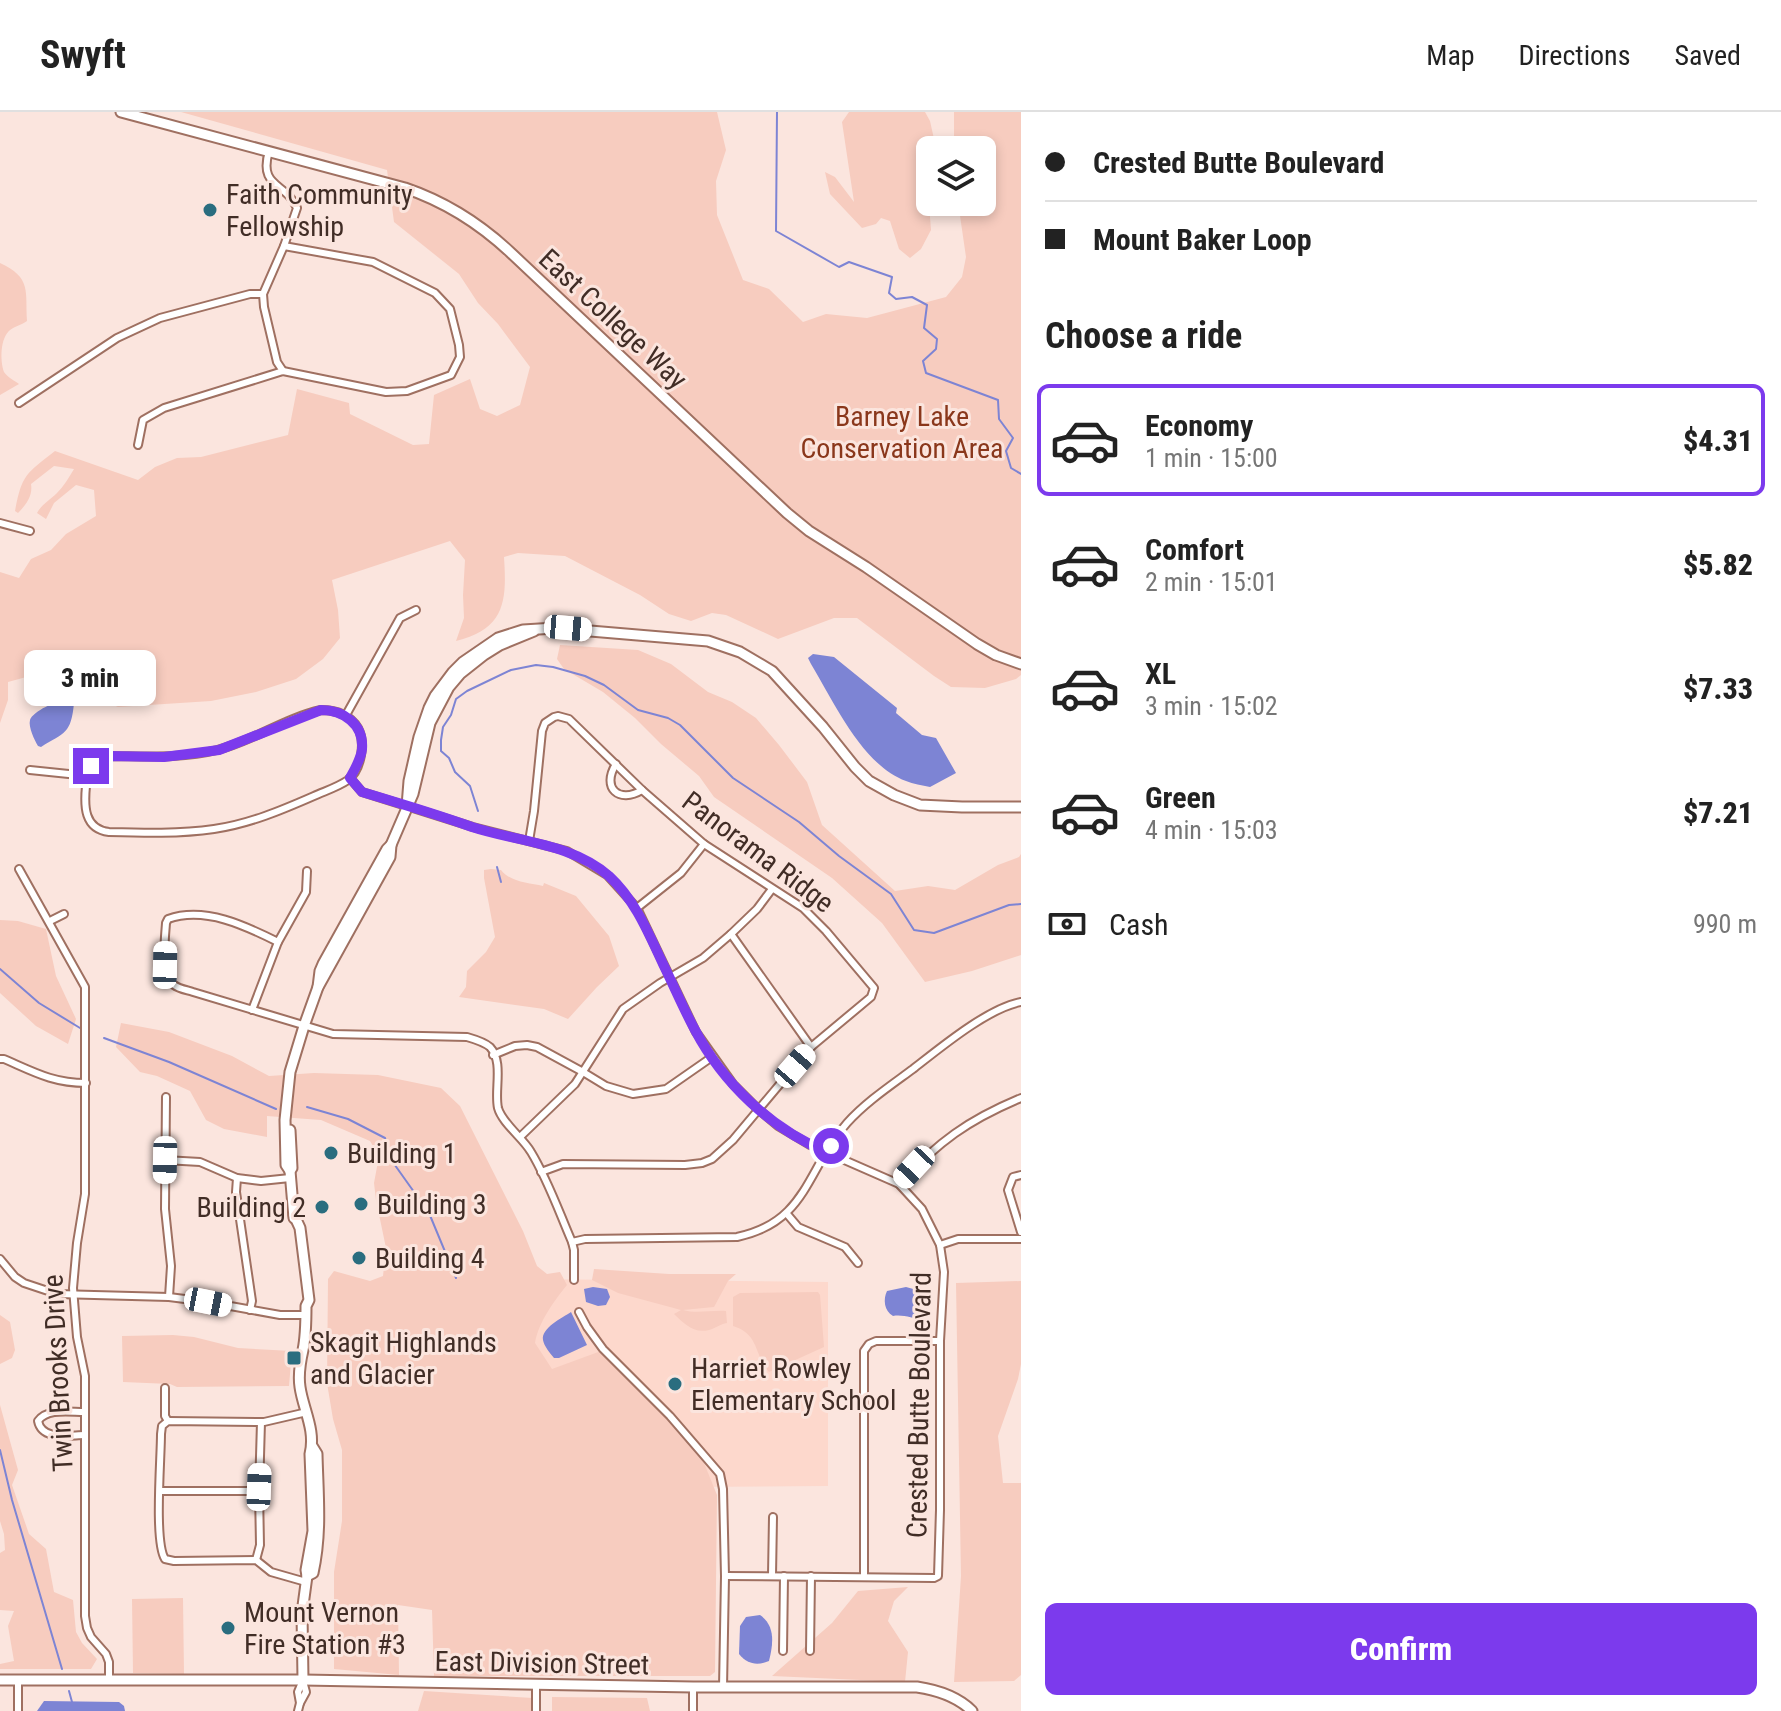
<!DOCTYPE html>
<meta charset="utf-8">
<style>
:root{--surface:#fff;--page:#f2f2f2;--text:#222;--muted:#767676;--line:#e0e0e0;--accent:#7c3aed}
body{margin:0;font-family:"Roboto Condensed",sans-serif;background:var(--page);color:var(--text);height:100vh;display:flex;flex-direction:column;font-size:30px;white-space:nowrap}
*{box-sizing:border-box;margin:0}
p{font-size:26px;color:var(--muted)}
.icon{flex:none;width:44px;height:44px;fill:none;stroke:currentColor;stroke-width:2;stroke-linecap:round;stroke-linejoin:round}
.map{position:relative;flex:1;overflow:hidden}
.drawer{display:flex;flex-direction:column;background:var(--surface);width:760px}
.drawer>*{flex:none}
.top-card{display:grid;align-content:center;height:176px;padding:0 24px;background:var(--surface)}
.fabs{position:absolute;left:916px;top:24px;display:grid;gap:16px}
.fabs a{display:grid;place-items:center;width:80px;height:80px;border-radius:12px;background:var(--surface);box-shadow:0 4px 12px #0003;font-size:40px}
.end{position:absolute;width:36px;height:36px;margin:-18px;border:10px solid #7c3aed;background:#fff;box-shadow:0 0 0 4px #fff}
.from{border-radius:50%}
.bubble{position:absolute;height:56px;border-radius:12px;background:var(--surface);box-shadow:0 4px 12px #0003;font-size:26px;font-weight:800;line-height:56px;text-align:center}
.car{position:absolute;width:24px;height:48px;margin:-24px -12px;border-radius:10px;box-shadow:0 0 6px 2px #0007;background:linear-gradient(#fff 24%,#345 0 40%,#fff 0 76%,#345 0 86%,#fff 0)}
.top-card b{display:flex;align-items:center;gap:28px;height:76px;font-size:30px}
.top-card b+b{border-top:2px solid var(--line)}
.top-card i{width:20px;height:20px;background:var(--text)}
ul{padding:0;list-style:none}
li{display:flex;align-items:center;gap:24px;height:112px;margin:0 16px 12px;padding:0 8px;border:4px solid transparent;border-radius:12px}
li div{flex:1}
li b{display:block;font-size:30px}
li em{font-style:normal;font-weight:800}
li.selected{border-color:var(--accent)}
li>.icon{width:72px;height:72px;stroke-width:1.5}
h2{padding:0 24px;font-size:36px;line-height:96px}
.pay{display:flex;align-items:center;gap:20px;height:88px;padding:0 24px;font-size:30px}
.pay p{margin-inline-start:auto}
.button{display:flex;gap:16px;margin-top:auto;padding:16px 24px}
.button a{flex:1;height:92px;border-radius:12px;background:var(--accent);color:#fff;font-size:32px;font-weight:800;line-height:92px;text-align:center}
header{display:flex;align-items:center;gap:48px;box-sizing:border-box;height:112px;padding:0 40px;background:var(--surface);border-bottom:2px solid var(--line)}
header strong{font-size:38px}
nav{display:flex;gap:44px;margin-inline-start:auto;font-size:28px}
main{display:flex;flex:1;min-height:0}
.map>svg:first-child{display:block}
.built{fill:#fdd8cc}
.green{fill:#f7ccbf}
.water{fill:#7d84d4}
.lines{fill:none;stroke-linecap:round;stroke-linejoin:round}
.stream{stroke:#7d84d4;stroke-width:2}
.street-casing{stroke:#9f7061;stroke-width:10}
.secondary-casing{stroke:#9f7061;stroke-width:13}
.street{stroke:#fff;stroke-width:6}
.secondary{stroke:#fff;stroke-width:9}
.route{stroke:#7c3aed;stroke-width:10}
.poi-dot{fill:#2a6d7f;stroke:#fbe5de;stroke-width:3}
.labels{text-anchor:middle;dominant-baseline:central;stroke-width:6;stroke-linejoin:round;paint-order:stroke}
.poi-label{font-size:28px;fill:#412d26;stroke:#fbe5de;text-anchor:start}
.street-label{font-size:28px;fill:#412d26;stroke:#fbe5de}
.park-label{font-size:28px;fill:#8a371b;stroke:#fbe5de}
</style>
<header>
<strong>Swyft</strong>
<nav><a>Map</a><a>Directions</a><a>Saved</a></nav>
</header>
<main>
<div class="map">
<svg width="1021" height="1599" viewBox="0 0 1021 1599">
<rect width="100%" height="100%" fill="#fbe5de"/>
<!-- built -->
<polygon class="built" points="523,1167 828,1170 828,1374 523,1376"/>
<!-- green -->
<g class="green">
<path d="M 181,0 L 717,0 L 726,38 L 716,69 L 717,103 L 743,168 L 769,177 L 803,210 L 826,202 L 867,206 L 946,185 L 962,165 L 966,145 L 958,90 L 982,90 L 982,38 L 954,38 L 954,0 L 1021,0 L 1021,563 L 1016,567 L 985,576 L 951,575 L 934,564 L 857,506 L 834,506 L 778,527 L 726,503 L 712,501 L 691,509 L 669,502 L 640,483 L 565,444 L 518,441 L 504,445 C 507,489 505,517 456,529 L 464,506 L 463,483 L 465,448 L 450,429 L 332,468 L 338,498 L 340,526 L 323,547 L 296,567 L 256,580 L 211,589 L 118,595 L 83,580 L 52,558 L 8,570 L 8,588 L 0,611 L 0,460 L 19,466 L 31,447 L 51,438 L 66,422 L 96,404 L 94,378 L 76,373 L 54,391 L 46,407 L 37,401 C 42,392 50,388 57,381 C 64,374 69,365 74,357 L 54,354 L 31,372 C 33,384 26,393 18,401 L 15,399 C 22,362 26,362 55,339 L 138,368 L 155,355 L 177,346 L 201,345 L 288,323 L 297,277 L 349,291 L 350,302 L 413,333 L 429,332 L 434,283 L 470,267 L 480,297 L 497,304 L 520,293 L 530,255 L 498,212 L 478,191 L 459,162 L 394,110 L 387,58 Z"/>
<polygon points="849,0 925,0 930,9 934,27 925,39 931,118 921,137 910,146 899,137 890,109 881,106 876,112 862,116 830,82 825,60 835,65 854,90 842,10"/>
<path d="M 0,151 C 32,166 25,179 27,209 C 22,213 15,214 10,218 C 0,226 0,249 4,260 C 7,265 15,269 19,272 L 0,283 Z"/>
<polygon points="560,533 638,538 671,552 708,580 732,590 756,606 779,633 807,670 822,713 895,779 928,774 955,778 998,753 1019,745 1021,742 1021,843 972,859 925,870 882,811 832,766 714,685 699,664 661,632 635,606 603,580 564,557 557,547"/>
<path d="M 491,757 L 501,758 C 510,770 529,771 543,774 L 544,771 L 576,784 L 609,824 L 619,854 L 597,875 L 568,907 L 544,897 L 459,885 L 466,875 L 467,859 L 486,840 L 495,825 L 484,766 L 484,758 Z"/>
<polygon points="0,808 18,809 46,817 56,864 76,907 68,932 36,914 0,881"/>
<path d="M 121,911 L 169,920 L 232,944 L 269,964 L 314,961 L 378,963 L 441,976 L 460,994 L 523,1119 L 537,1154 L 547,1162 L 560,1160 L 567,1173 C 554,1189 538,1211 535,1231 L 552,1257 L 601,1239 L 677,1314 L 704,1351 L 717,1383 L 715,1560 L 710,1564 L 434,1564 L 432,1498 L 398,1493 L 399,1563 L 334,1557 L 334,1460 L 342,1409 L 342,1338 L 333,1307 L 327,1271 L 328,1167 L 334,1159 L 370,1169 L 383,1164 L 386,1136 L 376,1088 L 374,1071 L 379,1044 L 370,1029 L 321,1008 L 267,1004 L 267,1025 L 224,1017 L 206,1008 L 190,979 L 157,964 L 140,960 L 116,935 Z"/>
<path d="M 594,1157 L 669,1162 L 736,1162 L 728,1169 L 714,1195 L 683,1198 C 696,1202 711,1198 726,1199 L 727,1211 C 720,1212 716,1216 709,1218 C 693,1222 684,1211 674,1202 L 681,1198 L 618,1181 L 592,1168 Z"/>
<polygon points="1021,1169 1021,1252 1018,1267 998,1324 1003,1371 1021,1371 1021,1563 1014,1569 954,1570 961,1464 956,1171"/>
<path d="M 818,1180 L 820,1183 L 824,1235 L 769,1260 C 754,1244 760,1222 733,1214 L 733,1185 L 740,1181 Z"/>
<polygon points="0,1203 10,1210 15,1238 12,1246 0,1252"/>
<polygon points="173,1223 194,1225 238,1236 292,1239 289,1274 177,1275 170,1272 123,1270 122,1224"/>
<polygon points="0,1293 18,1358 12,1373 29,1422 46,1437 54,1480 73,1488 76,1520 82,1531 97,1547 91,1557 0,1557 0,1552 14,1549 8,1514 14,1499 0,1498 0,1441 5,1438 4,1422 0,1409"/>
<polygon points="908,1475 894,1489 888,1509 908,1540 905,1570 772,1564 832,1511 858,1479"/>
<polygon points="183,1486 184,1562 133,1561 132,1487"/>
<polygon points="424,1579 533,1586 532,1599 418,1599"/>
<polygon points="552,1585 647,1586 650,1599 552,1599"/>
</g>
<!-- water -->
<g class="water">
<path d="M 813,542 L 834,545 L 897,596 L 896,601 L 922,623 L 936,626 L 956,661 L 930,675 C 922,673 913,672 906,669 C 862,653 834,590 811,552 L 808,546 Z"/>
<path d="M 65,587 L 74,591 C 71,622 65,620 41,635 L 38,634 C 35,629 28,615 30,608 C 33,599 57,589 65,587 Z"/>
<polygon points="593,1175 607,1177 610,1185 606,1193 598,1194 586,1190 584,1177"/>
<path d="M 906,1175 L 917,1178 L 917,1182 C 927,1187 929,1199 926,1207 C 914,1208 905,1202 893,1204 C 884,1199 883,1187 887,1179 Z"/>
<path d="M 571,1200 L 587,1233 L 559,1246 L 554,1246 C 550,1241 544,1234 543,1228 C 541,1216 562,1206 571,1200 Z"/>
<path d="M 760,1503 C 776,1514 773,1533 769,1549 C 757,1554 747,1552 739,1542 L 740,1514 L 746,1505 Z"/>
<polygon points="44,1589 119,1590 124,1594 125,1599 37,1599"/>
</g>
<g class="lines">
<!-- stream -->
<g class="stream">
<polyline points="777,0 776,119 839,155 849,150 892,165 889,181 896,187 912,185 927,193 924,216 937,227 936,237 923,249 926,261 998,288 999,307 1013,326 1006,339 1011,356 1021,362"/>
<polyline points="478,699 470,674 455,660 449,646 441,639 441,628 443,615 451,603 456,587 467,579 511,558 536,553 553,555 585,564 604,573 638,598 668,606 680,613 733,666 799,710 839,744 891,782 914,818 934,821 1009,793 1021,792"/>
<polyline points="497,755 501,770"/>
<polyline points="0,857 39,891 80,916"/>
<polyline points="104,926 169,950 276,997"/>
<polyline points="307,995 348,1007 385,1026 392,1049 429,1101 456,1166"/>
<polyline points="0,1338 12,1388 62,1557"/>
<polyline points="69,1579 72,1590"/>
</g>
<defs>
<g id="street">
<path d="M 269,39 C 258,76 286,70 297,96 L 284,134 L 263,182 L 264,195 L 277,250 L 283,259"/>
<polyline points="19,291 117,226 160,206 250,182 263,182"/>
<polyline points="138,333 143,308 164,296 283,259 386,280 407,279 451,263 460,245 459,233 450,197 435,181 373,150 284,134"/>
<polyline points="0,411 30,419"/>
<path d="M 321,598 C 336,598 350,603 358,616 C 366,631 361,658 348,668 C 338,675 325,679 314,684 C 282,698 249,712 214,717 C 180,722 143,721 109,720 C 84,717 84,694 86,674 C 87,665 88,656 95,649 C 99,646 101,645 107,644 C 143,644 181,647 217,638 C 253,629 285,606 321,598 Z"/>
<polyline points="346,603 400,506 416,498"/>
<path d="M 616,652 C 601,676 619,692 642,678"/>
<polyline points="30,658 88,664"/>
<polyline points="350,666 362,680 473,715 567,739 607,763 637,796 696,920 733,972 758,997 778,1014 810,1033 899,1072 922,1097 940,1133 944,1160 940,1229 940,1398 938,1464 934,1466 725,1464"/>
<polyline points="529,729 534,699 542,619 545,611 554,605 558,604 569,607 642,678 704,732 803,796 826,819 874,876 871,885 811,935 733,1028 712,1047 702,1051 685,1053 563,1052 541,1060"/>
<polyline points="19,757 85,875 85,1082 77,1131 73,1176 77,1225 85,1264 85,1504 87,1516 91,1525 106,1542 109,1550 109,1569"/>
<polyline points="637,796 681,761 704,732"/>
<polyline points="50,809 64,802"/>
<polyline points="731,822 811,935"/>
<path d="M 278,830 C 246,814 205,794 168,807 L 166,811 C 165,827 160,863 174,873 C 179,877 187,878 193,880 L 333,922 L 467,925 C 474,927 484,930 490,935 C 504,950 494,978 498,996 C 502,1011 523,1026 531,1040 C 548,1068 559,1100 572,1130 L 574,1138 L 574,1168"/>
<polyline points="252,898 278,830 306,780 307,759"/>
<polyline points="493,943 515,934 527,933 537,935 583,960 606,974 633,982 666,977 712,945"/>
<path d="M 0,947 L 4,947 C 34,960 53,971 86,971"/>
<polyline points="166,985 165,1097 171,1154 169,1185"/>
<polyline points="520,1025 575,972 623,897 660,871 703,846 731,822 757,797 772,777"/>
<polyline points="165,1048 200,1050 237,1066 261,1069 290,1066"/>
<polyline points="1021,1063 1013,1065 1008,1078 1021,1120"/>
<polyline points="237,1066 236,1080 252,1189 250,1198"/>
<path d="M 899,1072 C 938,1030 968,1008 1021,986"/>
<polyline points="787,1102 798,1115 845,1135 858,1151"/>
<path d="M 572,1130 L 585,1127 L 737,1125 C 808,1110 806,1057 847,1011 C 866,990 890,974 913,957 C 940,936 988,896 1021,890"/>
<polyline points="940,1133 958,1127 1021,1127"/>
<polyline points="0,1147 15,1165 24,1171 57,1182 169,1185 208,1190 280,1203 306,1203"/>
<polyline points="579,1200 587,1215 603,1237 670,1304 720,1362 723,1377 725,1464 723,1576"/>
<polyline points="165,1276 165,1304 168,1309"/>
<path d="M 84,1300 C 69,1300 47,1296 38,1309 C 42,1329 69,1323 85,1323"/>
<polyline points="160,1379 259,1379"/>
<polyline points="256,1448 260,1433 259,1379 261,1310"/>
<polyline points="772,1464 773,1405"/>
<polyline points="864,1465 864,1239 869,1232 876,1229 940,1229"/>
<path d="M 306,1470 L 271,1460 L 256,1448 L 174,1449 L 165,1447 C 154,1430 161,1347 161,1322 L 162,1314 L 168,1309 L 264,1310 L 307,1300"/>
<polyline points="783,1539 784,1464"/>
<polyline points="810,1539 811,1464"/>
<polyline points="18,1568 18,1599"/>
<polyline points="300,1591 306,1580 303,1569"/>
<polyline points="298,1599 300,1591 298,1580 303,1568"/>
<polyline points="536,1599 536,1573"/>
<polyline points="693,1599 693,1575"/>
</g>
<g id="secondary">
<path d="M 121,0 L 405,76 C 446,90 479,111 510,140 L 787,401 L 809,419 L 866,455 L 977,532 L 996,543 L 1021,552"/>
<polyline points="407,694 409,669 419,625 429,596 435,584 453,560 463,550 498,526 523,518 555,516 708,529 740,540 772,559 823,615 855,655 869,669 894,683 920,693 962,695 1021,695"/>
<polyline points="318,875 320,859 323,852 387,737 391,733 413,682 430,611 449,575 460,562 484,543 500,533 534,519"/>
<polyline points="290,1018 292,1056 290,1059 294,1106"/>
<polyline points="290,1059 286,1053 285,1008 290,960 304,914 318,875 390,745 391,733"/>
<path d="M 294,1103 L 300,1116 L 309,1188 L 306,1194 C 306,1209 306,1224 303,1238 C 300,1251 298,1262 300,1275 C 303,1297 316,1318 310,1342 L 313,1419 L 306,1458 L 307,1464 L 302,1501 L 303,1568"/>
<path d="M 307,1464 L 313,1461 C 322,1420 318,1384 317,1342 L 312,1334"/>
<path d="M 0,1568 L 303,1568 L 693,1575 L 917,1575 C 937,1578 957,1584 972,1599"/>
</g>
</defs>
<!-- street casing -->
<use href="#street" class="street-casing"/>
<!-- secondary casing -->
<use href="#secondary" class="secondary-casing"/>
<!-- street -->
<use href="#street" class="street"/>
<!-- secondary -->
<use href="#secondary" class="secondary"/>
</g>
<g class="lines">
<!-- route -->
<path class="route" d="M 91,654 L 100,646 L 107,644 L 164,645 L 219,638 L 321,598 C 343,598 364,612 362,637 C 361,647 355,657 350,666 L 362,680 C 399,691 436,702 472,715 C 518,730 571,731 609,764 C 635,788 648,820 663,852 C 674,874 683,896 695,918 C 723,971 771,1017 827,1040 L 831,1034"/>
</g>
<!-- markers -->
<g class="poi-dot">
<circle cx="210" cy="98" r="8"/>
<circle cx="331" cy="1041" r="8"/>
<circle cx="361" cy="1092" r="8"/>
<circle cx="322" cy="1095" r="8"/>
<circle cx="359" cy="1146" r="8"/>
<rect x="286" y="1238" width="16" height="16" rx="4"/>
<circle cx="675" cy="1272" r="8"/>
<circle cx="228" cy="1516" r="8"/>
</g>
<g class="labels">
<!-- poi labels -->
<g class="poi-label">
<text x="226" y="82">Faith Community<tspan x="226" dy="32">Fellowship</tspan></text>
<text x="347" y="1041">Building 1</text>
<text x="377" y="1092">Building 3</text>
<text x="306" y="1095" text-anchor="end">Building 2</text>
<text x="375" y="1146">Building 4</text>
<text x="310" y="1230">Skagit Highlands<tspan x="310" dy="32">and Glacier</tspan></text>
<text x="691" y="1256">Harriet Rowley<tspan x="691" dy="32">Elementary School</tspan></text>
<text x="244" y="1500">Mount Vernon<tspan x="244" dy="32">Fire Station #3</tspan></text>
</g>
<!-- street labels -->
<g class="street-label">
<text transform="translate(613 207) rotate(43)">East College Way</text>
<text transform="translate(758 740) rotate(37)">Panorama Ridge</text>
<text transform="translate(58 1261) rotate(-93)">Twin Brooks Drive</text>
<text transform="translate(919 1293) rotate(-89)">Crested Butte Boulevard</text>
<text transform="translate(542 1551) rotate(1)">East Division Street</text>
</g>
<!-- park labels -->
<g class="park-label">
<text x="902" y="304">Barney Lake<tspan x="902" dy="32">Conservation Area</tspan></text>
</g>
</g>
</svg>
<div class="fabs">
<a><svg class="icon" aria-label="layers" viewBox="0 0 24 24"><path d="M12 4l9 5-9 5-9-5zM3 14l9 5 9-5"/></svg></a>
</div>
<i class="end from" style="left:831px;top:1034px"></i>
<i class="end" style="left:91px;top:654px"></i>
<div class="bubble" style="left:24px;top:538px;width:132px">3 min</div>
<i class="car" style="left:568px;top:516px;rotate:95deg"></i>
<i class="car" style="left:165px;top:853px;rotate:1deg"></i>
<i class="car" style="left:795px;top:954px;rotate:41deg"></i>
<i class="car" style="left:165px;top:1048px;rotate:181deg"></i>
<i class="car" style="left:914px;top:1055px;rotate:223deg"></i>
<i class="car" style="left:208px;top:1190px;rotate:101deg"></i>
<i class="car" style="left:259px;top:1375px;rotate:2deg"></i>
</div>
<section class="drawer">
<div class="top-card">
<b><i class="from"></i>Crested Butte Boulevard</b>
<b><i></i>Mount Baker Loop</b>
</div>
<h2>Choose a ride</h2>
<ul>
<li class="selected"><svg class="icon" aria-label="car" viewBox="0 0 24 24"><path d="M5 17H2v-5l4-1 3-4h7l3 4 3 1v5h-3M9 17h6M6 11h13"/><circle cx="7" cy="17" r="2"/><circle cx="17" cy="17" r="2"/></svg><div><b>Economy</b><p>1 min · 15:00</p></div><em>$4.31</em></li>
<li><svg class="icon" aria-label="car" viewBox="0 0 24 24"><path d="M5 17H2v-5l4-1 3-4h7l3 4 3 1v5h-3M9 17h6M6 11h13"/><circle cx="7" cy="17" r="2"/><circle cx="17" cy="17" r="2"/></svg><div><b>Comfort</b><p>2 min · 15:01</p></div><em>$5.82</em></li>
<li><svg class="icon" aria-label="car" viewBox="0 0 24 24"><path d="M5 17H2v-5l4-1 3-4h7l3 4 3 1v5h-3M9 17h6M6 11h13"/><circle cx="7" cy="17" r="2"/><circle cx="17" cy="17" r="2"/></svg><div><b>XL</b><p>3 min · 15:02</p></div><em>$7.33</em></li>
<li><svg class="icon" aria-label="car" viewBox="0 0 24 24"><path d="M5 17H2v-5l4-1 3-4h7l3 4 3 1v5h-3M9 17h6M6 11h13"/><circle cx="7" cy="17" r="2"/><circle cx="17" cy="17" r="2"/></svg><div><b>Green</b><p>4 min · 15:03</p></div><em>$7.21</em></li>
</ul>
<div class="pay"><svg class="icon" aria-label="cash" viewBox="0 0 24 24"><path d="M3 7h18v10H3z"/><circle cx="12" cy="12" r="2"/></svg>Cash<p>990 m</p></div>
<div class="button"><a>Confirm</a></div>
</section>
</main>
